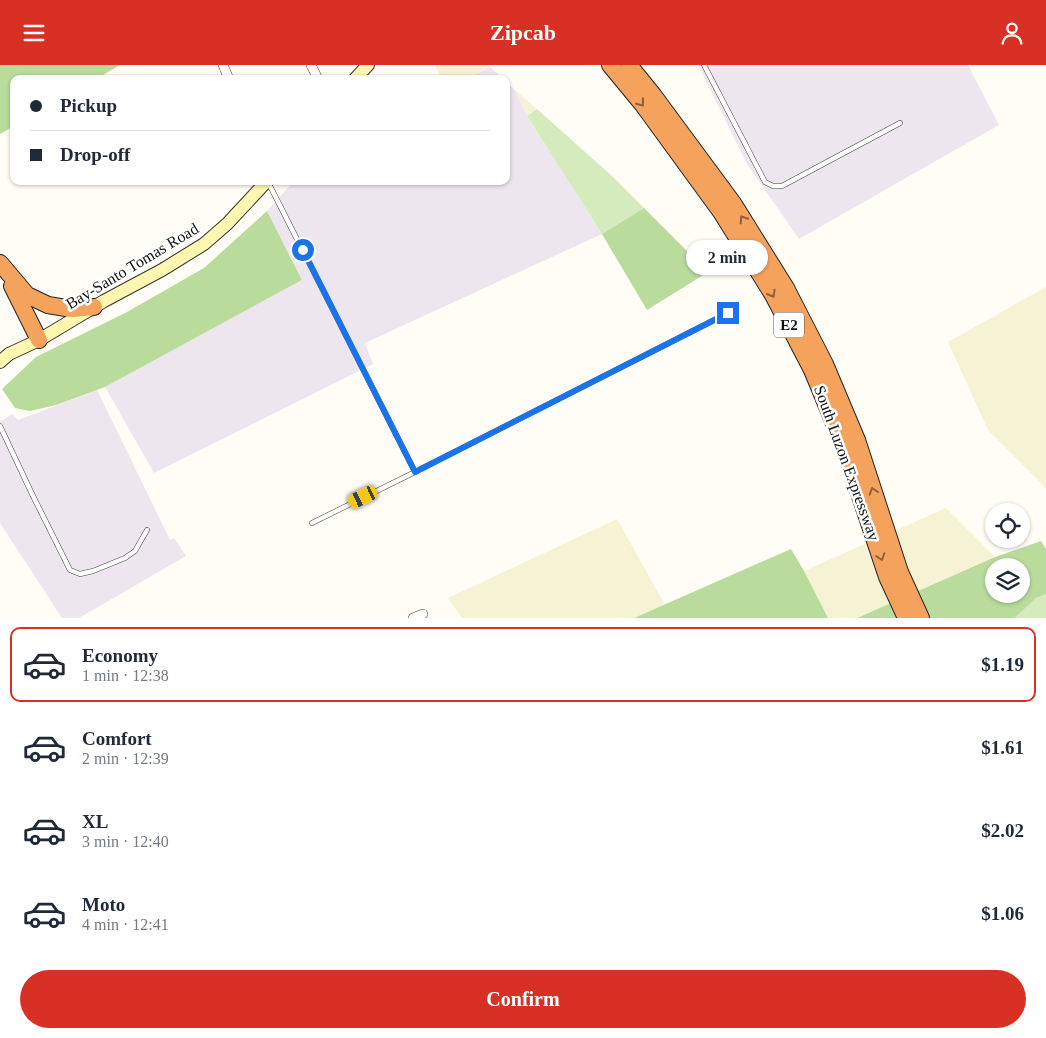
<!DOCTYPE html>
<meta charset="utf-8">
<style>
:root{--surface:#fff;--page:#f6f6f7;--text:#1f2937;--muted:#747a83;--line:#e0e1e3;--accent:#d93025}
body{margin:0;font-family:Georgia,serif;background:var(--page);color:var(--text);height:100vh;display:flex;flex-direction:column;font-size:19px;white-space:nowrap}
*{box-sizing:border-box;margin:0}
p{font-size:16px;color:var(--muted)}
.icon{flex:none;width:28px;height:28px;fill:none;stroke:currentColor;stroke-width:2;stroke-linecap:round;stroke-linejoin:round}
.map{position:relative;height:553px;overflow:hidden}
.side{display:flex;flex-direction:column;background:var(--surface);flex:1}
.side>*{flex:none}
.top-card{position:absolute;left:10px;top:10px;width:500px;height:110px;border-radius:10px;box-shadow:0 1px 4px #0004;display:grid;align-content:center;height:110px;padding:0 20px;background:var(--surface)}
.controls{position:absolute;left:985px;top:438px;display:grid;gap:10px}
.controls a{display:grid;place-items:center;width:45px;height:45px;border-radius:50%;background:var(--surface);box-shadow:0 1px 4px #0004;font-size:25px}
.end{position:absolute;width:22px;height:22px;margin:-11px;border:6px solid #1a73e8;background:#fff;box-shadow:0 0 0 2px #fff}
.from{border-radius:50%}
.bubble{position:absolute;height:35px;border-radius:18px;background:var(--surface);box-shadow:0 1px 4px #0004;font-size:16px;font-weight:700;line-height:35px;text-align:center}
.car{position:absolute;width:15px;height:30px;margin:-15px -8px;border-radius:6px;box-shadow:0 0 4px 1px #0007;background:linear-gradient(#f5c518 24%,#345 0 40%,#f5c518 0 76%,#345 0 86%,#f5c518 0)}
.top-card b{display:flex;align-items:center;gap:18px;height:48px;font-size:19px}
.top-card b+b{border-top:1px solid var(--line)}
.top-card i{width:12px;height:12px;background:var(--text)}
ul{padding:9px 0 0;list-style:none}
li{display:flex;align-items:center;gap:15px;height:75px;margin:0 10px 8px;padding:0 10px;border:2px solid transparent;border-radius:10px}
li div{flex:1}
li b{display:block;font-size:19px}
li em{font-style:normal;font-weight:700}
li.on{border-color:var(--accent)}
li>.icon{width:45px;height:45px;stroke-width:1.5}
.action{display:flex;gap:10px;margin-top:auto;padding:10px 20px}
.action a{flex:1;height:58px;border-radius:30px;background:var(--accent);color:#fff;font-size:20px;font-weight:700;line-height:58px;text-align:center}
header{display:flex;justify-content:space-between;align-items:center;height:65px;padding:0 20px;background:var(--accent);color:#fff;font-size:22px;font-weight:700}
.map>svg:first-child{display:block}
.industrial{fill:#eee6ef}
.farmland{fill:#f6f3d4}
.green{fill:#d5ebbd}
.forest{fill:#b9dc9c;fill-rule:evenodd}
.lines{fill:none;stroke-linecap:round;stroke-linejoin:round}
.service-casing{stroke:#444;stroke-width:5.5}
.minor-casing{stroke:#444;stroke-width:10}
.secondary-casing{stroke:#333;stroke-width:14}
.motorway-casing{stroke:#222;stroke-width:18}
.service{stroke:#fff;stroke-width:4.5}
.minor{stroke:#fff;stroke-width:9}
.secondary{stroke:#fff6b0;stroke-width:12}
.motorway{stroke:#f5a25d;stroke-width:16}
.oneway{stroke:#8e613b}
.route{stroke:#1a73e8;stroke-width:6}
.labels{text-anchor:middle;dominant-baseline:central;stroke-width:5;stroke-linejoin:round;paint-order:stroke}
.shield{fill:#fff;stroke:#585858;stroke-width:1}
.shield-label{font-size:15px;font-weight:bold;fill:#111}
.street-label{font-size:16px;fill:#111;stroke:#fff}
</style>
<header><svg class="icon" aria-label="menu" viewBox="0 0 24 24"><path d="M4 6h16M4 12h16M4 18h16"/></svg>Zipcab<svg class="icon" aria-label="person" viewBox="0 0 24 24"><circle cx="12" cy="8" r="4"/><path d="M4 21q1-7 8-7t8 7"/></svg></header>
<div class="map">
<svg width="1046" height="553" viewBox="0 0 1046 553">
<rect width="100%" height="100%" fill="#fffdf5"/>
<!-- industrial -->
<g class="industrial">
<polygon points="698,0 968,0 999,60 799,174 747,99"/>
<polygon points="490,2 503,14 466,14"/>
<polygon points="506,17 515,25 527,51 602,169 365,278 373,299 154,408 105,322 302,215 267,146 294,116 506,116"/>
<polygon points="97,325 170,475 174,473 186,491 79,553 62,553 0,458 0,357 12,349 18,355"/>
</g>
<!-- farmland -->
<g class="farmland">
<polygon points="435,0 488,0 490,2 466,14 442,14"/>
<polygon points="515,25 537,44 527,51"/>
<polygon points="1046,222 1046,423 988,365 948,277"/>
<polygon points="946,443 995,492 857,553 828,553 804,506"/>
<polygon points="617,454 665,540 634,553 462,553 448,533"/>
</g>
<!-- green -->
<g class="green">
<polygon points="537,44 613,112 644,143 602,169 527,51"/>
<polygon points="1046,529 1046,553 1014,553 1017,551 1036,533"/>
</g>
<!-- forest -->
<g class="forest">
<polygon points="0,0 120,0 96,14 14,14 14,61 0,69"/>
<polygon points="644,143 708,207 647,245 602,169"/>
<polygon points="267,146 302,215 105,322 56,340 30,346 15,343 2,324 36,292 127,247 204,203"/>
<path d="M 1041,476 L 1046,484 L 1046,529 L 1036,533 L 1017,551 L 1014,553 L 857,553 L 995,492 ZM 994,501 L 1021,501 L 1021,529 L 994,529 Z"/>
<polygon points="791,484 804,506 828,553 634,553"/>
</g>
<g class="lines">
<defs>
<g id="service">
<polyline points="704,0 765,117 773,121 782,121 900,58"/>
<polyline points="268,117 415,407 728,248"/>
<polyline points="0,361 33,431 70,505 80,509 93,506 125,493 135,486 147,465"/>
<polyline points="312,458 415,407"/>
</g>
<g id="minor">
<polyline points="223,0 229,14"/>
<polyline points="311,0 318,14"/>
<polyline points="413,553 423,549"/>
</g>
<g id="secondary">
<polyline points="355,14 368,0"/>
<polyline points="0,297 9,289 39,275 104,236 162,205 204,179 227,159 267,116"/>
</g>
<g id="motorway">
<polyline points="610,0 643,40 721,147 773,230 812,305 843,380 887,512 906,553"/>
<polyline points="629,0 654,31 733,138 786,223 825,299 857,375 900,507 921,553"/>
<polyline points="0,198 27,230 48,240 72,244 94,242"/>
<polyline points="12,221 39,275"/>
</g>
</defs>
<!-- service casing -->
<use href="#service" class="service-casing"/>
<!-- minor casing -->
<use href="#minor" class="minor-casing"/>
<!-- secondary casing -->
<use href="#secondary" class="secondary-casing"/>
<!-- motorway casing -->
<use href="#motorway" class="motorway-casing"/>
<!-- service -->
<use href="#service" class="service"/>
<!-- minor -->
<use href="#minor" class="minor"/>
<!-- secondary -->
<use href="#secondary" class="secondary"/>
<!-- motorway -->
<use href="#motorway" class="motorway"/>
</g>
<!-- one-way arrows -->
<defs><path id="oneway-chevron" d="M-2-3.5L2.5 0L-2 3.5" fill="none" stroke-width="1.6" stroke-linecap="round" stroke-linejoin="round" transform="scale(1.25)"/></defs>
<g class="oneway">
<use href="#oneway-chevron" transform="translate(641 38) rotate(52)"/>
<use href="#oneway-chevron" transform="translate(743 154) rotate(-122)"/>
<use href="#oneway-chevron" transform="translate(772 229) rotate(60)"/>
<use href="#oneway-chevron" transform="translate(873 426) rotate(-108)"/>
<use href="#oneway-chevron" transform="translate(881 492) rotate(72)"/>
</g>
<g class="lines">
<!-- route -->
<polyline class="route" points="303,185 415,407 728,248"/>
</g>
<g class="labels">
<!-- shield labels -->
<rect class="shield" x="774" y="247.5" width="30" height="25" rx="4"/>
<g class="shield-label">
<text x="789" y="260">E2</text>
</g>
<!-- street labels -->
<g class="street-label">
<text transform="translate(132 201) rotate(-31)">Bay-Santo Tomas Road</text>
<text transform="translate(847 398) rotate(70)">South Luzon Expressway</text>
</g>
</g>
</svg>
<div class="controls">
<a><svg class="icon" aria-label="locate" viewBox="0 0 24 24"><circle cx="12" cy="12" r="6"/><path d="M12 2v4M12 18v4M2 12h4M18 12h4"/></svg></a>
<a><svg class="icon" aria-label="layers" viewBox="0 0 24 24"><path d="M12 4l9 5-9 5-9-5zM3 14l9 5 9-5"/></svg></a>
</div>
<i class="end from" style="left:303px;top:185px"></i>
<i class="end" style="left:728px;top:248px"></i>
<div class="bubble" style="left:686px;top:175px;width:82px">2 min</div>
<i class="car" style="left:363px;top:432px;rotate:244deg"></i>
<div class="top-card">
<b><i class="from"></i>Pickup</b>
<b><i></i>Drop-off</b>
</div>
</div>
<section class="side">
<ul>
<li class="on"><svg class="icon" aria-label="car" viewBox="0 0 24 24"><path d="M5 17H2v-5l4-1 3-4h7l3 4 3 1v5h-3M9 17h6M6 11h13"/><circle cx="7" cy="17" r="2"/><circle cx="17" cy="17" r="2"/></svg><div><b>Economy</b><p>1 min · 12:38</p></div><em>$1.19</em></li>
<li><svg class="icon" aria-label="car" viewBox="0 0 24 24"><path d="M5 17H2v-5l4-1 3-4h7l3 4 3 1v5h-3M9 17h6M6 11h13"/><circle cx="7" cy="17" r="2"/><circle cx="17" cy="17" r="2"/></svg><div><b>Comfort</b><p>2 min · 12:39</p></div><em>$1.61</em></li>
<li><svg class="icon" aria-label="car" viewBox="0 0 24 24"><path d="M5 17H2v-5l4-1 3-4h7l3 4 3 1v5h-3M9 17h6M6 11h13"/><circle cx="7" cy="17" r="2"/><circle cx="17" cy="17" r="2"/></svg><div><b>XL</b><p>3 min · 12:40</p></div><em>$2.02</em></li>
<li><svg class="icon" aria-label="car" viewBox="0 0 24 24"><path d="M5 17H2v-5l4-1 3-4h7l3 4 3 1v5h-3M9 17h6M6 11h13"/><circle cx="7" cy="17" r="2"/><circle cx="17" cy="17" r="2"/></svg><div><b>Moto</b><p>4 min · 12:41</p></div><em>$1.06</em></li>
</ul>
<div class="action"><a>Confirm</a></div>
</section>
